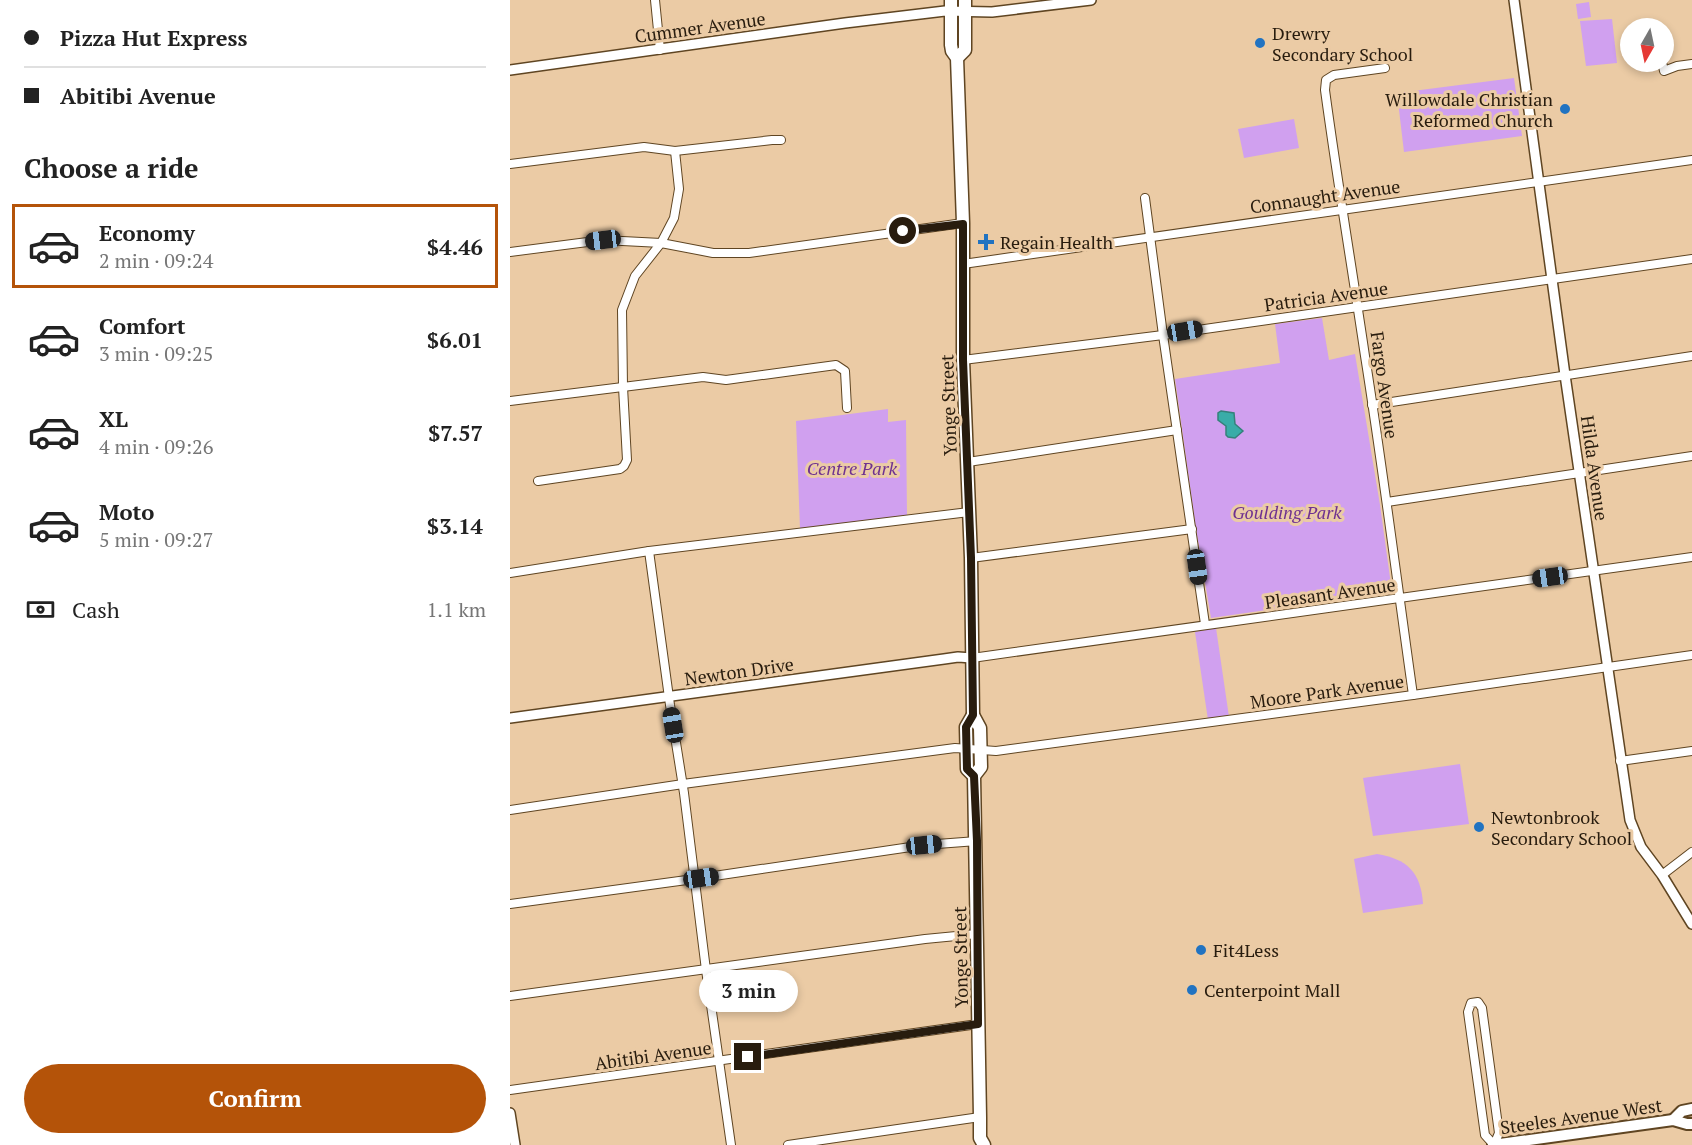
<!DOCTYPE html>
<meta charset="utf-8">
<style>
:root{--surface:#fff;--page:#f2f2f2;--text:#222;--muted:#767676;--line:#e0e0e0;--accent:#b45309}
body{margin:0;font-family:"PT Serif",serif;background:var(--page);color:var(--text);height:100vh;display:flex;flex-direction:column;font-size:22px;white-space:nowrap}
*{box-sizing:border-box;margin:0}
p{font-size:20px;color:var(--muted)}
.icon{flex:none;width:33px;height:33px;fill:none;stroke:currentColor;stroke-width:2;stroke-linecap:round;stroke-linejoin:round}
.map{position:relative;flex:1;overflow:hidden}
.drawer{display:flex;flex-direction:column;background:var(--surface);width:510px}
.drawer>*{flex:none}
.hud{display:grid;align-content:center;height:132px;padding:0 24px;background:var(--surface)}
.needle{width:39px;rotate:189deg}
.tools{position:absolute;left:1110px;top:18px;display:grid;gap:12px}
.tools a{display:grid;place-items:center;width:54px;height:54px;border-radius:50%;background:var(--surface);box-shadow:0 3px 9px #0003;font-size:30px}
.end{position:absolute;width:27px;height:27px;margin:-14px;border:8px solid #281c0e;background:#fff;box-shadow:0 0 0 3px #fff}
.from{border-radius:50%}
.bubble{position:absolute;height:42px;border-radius:21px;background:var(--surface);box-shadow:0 3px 9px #0003;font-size:20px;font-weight:800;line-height:42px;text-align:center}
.car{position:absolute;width:18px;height:36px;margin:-18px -9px;border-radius:8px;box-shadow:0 0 4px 2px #0007;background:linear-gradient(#222 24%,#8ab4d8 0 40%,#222 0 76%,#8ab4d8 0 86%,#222 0)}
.hud b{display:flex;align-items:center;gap:21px;height:57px;font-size:22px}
.hud b+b{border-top:2px solid var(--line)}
.hud i{width:15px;height:15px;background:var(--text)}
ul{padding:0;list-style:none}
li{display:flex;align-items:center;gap:18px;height:84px;margin:0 12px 9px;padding:0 12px;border:3px solid transparent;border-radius:0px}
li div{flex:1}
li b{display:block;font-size:22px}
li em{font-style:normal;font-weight:800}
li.on{border-color:var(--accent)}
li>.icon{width:54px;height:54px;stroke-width:1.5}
h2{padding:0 24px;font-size:27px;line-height:72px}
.pay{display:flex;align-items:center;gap:15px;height:66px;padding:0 24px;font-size:22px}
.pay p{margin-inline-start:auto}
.button{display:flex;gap:12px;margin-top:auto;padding:12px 24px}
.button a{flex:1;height:69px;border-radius:36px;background:var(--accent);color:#fff;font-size:24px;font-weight:800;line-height:69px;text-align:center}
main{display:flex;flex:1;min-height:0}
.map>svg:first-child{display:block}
.green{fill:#d0a0ef}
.water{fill:#39aca8;stroke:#34817a;stroke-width:1.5}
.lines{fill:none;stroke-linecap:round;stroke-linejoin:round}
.minor-casing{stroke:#5f4522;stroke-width:10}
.tertiary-casing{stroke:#5f4522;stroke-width:12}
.secondary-casing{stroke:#5f4522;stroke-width:14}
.primary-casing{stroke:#5f4522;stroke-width:15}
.minor{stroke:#fff;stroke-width:8}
.tertiary{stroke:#fff;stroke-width:9}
.secondary{stroke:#fff;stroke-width:10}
.primary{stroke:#fff;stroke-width:12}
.route{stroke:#281c0e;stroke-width:8}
.poi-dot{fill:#2173c1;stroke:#ebcba5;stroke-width:2}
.labels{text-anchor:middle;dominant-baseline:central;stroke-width:6;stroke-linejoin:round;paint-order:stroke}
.street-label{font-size:18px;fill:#281c0e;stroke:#ebcba5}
.poi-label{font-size:18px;fill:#281c0e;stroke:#ebcba5;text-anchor:start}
.park-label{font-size:18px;font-style:italic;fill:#6f3190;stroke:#ebcba5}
</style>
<main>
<section class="drawer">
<div class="hud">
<b><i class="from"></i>Pizza Hut Express</b>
<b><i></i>Abitibi Avenue</b>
</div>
<h2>Choose a ride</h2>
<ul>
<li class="on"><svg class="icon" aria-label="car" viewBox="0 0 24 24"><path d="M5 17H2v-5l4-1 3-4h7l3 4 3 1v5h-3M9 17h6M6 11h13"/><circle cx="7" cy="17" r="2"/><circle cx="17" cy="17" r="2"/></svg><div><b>Economy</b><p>2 min · 09:24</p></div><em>$4.46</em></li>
<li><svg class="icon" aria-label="car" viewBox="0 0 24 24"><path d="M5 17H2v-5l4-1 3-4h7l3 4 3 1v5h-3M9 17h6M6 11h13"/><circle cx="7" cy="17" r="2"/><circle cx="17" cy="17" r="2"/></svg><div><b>Comfort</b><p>3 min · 09:25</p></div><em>$6.01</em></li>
<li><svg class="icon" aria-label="car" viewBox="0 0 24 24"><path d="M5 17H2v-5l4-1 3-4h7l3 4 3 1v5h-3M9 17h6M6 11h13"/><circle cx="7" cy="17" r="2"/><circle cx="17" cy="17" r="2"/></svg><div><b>XL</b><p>4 min · 09:26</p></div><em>$7.57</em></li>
<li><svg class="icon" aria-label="car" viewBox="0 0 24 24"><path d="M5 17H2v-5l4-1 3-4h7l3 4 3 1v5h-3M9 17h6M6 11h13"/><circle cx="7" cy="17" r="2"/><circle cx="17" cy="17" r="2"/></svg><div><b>Moto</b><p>5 min · 09:27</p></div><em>$3.14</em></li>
</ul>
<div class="pay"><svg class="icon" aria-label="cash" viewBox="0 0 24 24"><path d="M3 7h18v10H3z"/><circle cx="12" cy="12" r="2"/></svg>Cash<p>1.1 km</p></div>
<div class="button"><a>Confirm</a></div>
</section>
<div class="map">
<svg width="1182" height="1145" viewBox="0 0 1182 1145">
<rect width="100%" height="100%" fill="#ebcba5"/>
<!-- green -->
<g class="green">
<polygon points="1079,2 1081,17 1068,19 1066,4"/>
<polygon points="1102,19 1107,63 1076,66 1070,21"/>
<polygon points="1004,78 1012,136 894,152 887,93"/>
<polygon points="784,119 789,148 734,158 728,129"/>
<polygon points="812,318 819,360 845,354 870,505 882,592 701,618 686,529 665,379 770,363 765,324"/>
<polygon points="378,409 378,422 396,420 397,515 290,529 286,421"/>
<polygon points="706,628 719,717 698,720 685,632"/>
<polygon points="950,764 959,824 863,836 853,778"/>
<path d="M 867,854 C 897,859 911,872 913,904 L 853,913 L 844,859 Z"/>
</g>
<!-- water -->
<polygon class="water" points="711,411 724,413 725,424 733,431 725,438 718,437 716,435 716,426 708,420 708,413"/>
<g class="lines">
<defs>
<g id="minor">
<polyline points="145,0 150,50"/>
<polyline points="1152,62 1154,71 1167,66 1182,64"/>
<path d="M 875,68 L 824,75 L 816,80 L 815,90 C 827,179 842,268 855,356 C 873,469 887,582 903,695"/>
<polyline points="0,164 134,147 165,151 262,140 271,140"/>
<polyline points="635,198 653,335 695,624"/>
<polyline points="0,252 93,240 151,243 203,253 239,253 453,223"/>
<polyline points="453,264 1182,160"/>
<polyline points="453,360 653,335 1182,259"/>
<polyline points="0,401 193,377 216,380 326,365 335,371 337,408"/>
<polyline points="862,405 1182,356"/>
<polyline points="458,462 667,430"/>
<polyline points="28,481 110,469 114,466 117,460 113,387 112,310 125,276 151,243 164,218 169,189 165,151"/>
<polyline points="877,502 1182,456"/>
<polyline points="139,551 160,705 174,793 196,970 221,1145"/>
<polyline points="461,558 682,529"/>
<polyline points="0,573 139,551 459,512"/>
<polyline points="462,658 1182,557"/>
<polyline points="1110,761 1182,751"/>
<polyline points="0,810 173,784 445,748 486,751 903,695 1182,655"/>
<polyline points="1152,875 1182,852"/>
<polyline points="0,904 184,879 414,845 467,841"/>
<polyline points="0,996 415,939 467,934"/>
<polygon points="968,1002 972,1008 989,1133 984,1145 975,1135 958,1012 961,1003"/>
<polyline points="0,1090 468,1024"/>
<polyline points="278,1145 470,1117"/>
</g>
<g id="tertiary">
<polyline points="1004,0 1055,375 1120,820 1131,847 1152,875 1182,924"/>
<polyline points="0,70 335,23 435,11 482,12 581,0"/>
<polyline points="0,718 434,659 448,657 462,658"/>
<polyline points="0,1113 5,1145"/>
</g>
<g id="secondary">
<polyline points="1163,1120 1172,1111 1182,1109"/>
<polyline points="983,1145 1163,1120 1177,1124 1182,1124"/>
</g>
<g id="primary">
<polyline points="441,0 441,45 442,51 447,58 453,223 453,360 461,558 463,715 470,728 471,767 464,776 470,1117 470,1138 474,1145"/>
<polyline points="447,58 455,50 455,0"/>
<polyline points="463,715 456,727 457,769 464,776"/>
</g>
</defs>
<!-- minor casing -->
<use href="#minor" class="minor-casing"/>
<!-- tertiary casing -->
<use href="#tertiary" class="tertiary-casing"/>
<!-- secondary casing -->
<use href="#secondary" class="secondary-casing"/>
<!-- primary casing -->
<use href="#primary" class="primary-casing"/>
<!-- minor -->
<use href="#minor" class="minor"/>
<!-- tertiary -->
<use href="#tertiary" class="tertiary"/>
<!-- secondary -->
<use href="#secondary" class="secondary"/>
<!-- primary -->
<use href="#primary" class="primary"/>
</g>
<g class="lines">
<!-- route -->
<polyline class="route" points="238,1057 468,1024 467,841 464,776 457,769 456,727 463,715 461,558 453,360 453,224 393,231"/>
</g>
<!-- markers -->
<g class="poi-dot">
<circle cx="750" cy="43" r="6"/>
<circle cx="1055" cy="109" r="6"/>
<path d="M473 233h6v6h6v6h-6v6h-6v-6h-6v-6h6z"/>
<circle cx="969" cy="827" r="6"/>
<circle cx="691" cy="950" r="6"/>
<circle cx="682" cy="990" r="6"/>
</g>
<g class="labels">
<!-- street labels -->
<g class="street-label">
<text transform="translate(190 27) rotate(-8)">Cummer Avenue</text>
<text transform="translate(815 196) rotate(-8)">Connaught Avenue</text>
<text transform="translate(816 296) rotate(-8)">Patricia Avenue</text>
<text transform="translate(875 385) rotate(82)">Fargo Avenue</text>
<text transform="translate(438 405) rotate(-92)">Yonge Street</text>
<text transform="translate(1085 468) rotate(82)">Hilda Avenue</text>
<text transform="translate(820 593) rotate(-8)">Pleasant Avenue</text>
<text transform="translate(229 671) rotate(-8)">Newton Drive</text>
<text transform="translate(817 691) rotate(-8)">Moore Park Avenue</text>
<text transform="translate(450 957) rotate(-91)">Yonge Street</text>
<text transform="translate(143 1055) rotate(-8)">Abitibi Avenue</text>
<text transform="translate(1071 1116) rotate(-8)">Steeles Avenue West</text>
</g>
<!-- poi labels -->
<g class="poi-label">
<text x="762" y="33">Drewry<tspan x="762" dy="21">Secondary School</tspan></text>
<text x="1043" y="99" text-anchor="end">Willowdale Christian<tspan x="1043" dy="21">Reformed Church</tspan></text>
<text x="490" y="242">Regain Health</text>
<text x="981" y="817">Newtonbrook<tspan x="981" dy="21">Secondary School</tspan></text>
<text x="703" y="950">Fit4Less</text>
<text x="694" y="990">Centerpoint Mall</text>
</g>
<!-- park labels -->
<g class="park-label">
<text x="342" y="468">Centre Park</text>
<text x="777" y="512">Goulding Park</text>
</g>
</g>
</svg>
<div class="tools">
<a><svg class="needle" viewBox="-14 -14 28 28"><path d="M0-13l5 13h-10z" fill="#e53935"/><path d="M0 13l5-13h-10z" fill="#767676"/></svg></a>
</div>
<i class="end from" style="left:393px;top:231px"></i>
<i class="end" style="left:238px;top:1057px"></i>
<div class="bubble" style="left:189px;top:970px;width:99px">3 min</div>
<i class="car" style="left:93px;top:240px;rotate:263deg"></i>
<i class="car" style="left:675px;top:331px;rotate:81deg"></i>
<i class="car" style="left:687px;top:567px;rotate:172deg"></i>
<i class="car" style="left:1040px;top:577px;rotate:262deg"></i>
<i class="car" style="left:163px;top:725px;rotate:351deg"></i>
<i class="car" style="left:414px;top:845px;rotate:84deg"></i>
<i class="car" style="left:191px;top:878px;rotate:82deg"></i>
</div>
</main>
